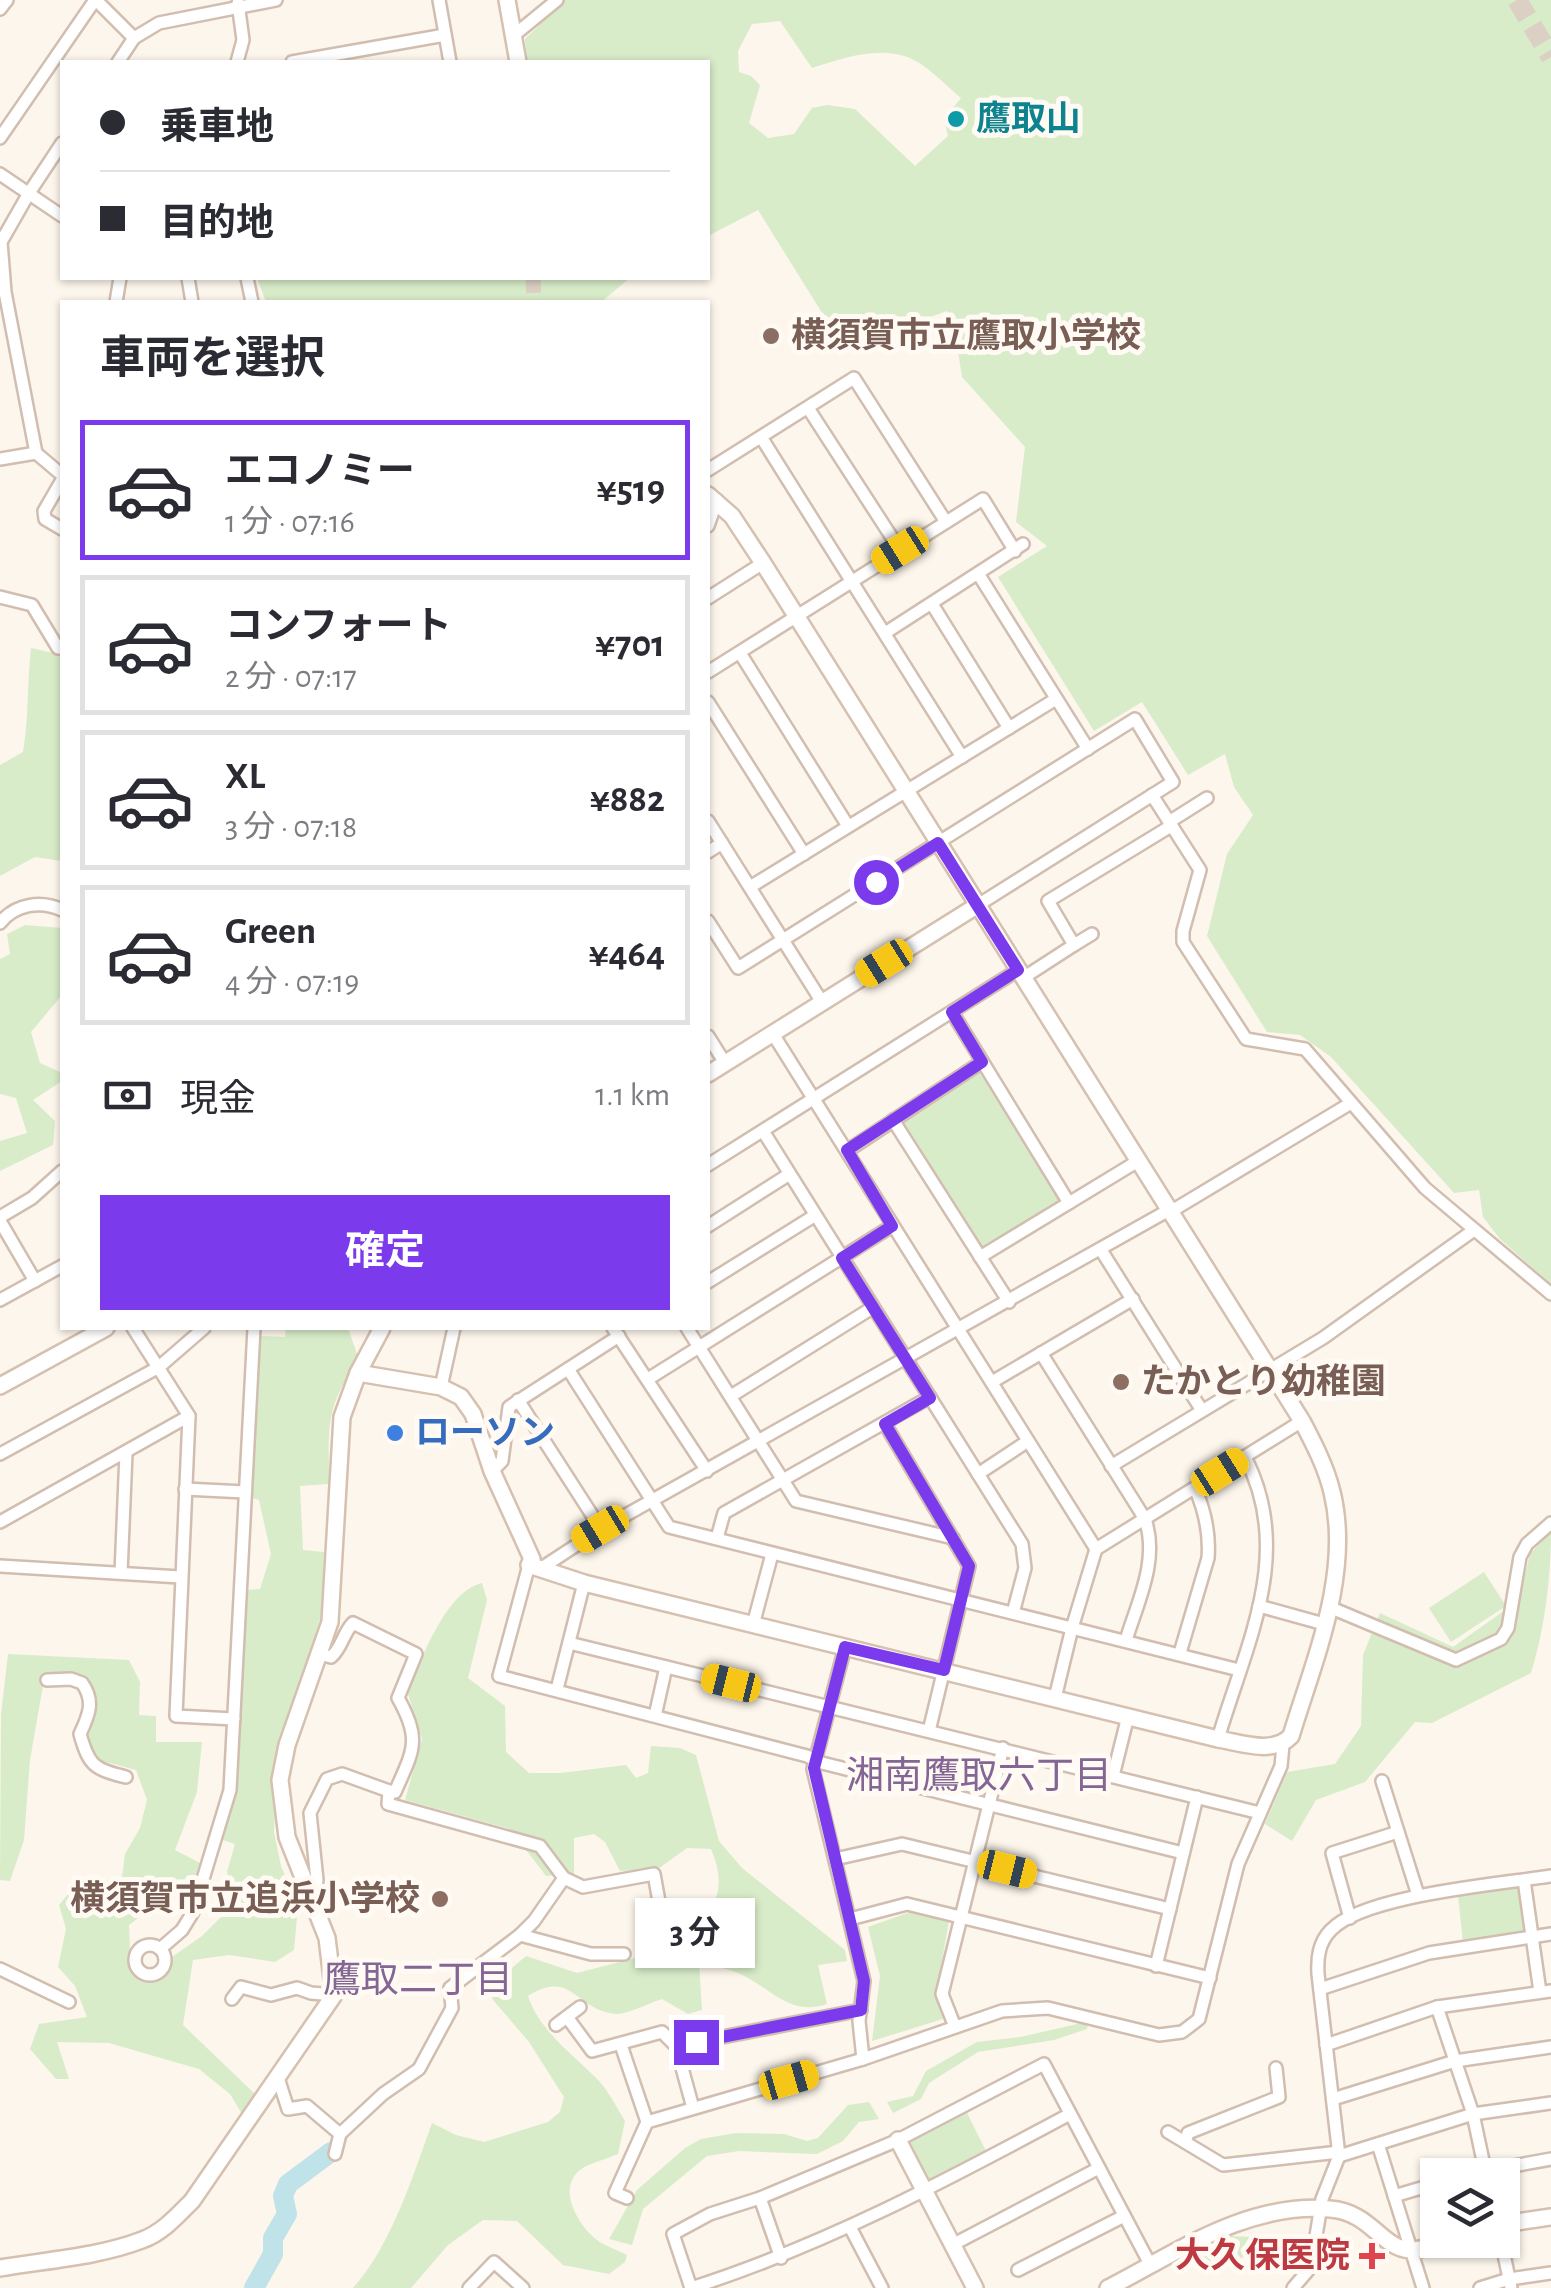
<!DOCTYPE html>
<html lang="ja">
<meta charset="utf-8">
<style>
:root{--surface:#fff;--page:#f2f2f3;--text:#2b2b33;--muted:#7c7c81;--line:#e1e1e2;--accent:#7c3aed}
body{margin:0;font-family:"Alegreya Sans","Noto Sans JP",sans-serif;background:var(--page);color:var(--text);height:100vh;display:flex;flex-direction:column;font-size:38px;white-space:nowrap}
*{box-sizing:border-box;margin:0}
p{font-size:32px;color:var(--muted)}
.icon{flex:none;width:55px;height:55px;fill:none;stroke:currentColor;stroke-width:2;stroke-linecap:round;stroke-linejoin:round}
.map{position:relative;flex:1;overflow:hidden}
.details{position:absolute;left:60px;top:300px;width:650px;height:1030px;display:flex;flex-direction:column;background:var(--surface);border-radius:0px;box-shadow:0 2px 8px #0004}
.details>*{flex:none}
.guide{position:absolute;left:60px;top:60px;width:650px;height:220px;border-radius:0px;box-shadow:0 2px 8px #0004;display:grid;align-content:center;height:220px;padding:0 40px;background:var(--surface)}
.tools{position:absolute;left:1420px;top:2158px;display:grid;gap:20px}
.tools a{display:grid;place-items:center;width:100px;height:100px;border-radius:0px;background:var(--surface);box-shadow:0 2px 8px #0004;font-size:50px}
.end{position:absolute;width:45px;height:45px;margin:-22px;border:12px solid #7c3aed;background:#fff;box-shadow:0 0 0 5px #fff}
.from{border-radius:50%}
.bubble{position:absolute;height:70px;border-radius:0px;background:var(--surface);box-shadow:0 2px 8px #0004;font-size:32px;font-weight:700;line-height:70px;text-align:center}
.car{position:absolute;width:30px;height:60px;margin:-30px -15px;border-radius:12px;box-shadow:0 0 8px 2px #0007;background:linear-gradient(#f5c518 24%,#345 0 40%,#f5c518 0 76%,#345 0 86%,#f5c518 0)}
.guide b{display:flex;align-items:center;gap:35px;height:95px;font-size:38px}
.guide b+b{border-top:2px solid var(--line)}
.guide i{width:25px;height:25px;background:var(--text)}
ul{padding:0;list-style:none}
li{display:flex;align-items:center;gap:30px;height:140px;margin:0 20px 15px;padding:0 20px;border:5px solid var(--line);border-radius:0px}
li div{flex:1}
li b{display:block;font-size:38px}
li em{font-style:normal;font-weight:700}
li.selected{border-color:var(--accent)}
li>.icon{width:90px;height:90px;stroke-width:1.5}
h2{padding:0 40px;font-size:45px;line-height:120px}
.pay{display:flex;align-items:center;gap:25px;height:110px;padding:0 40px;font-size:38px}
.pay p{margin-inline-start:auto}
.action{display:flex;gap:20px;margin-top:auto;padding:20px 40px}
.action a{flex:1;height:115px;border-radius:0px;background:var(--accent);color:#fff;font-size:40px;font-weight:700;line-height:115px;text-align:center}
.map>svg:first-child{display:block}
.green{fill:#d8ecc9;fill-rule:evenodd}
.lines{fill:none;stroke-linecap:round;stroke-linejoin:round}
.river{stroke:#bfe3e8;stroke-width:20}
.secondary-tunnel{stroke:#dcd0c4;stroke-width:15;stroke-dasharray:15 8;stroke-linecap:butt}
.highway-tunnel{stroke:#dcd0c4;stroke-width:20;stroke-dasharray:20 10;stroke-linecap:butt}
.street-casing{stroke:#d1beb0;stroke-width:16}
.secondary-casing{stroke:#d6c0b0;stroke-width:20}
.street{stroke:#fff;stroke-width:11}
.secondary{stroke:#fff;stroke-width:15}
.route{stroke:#7c3aed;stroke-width:12}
.culture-dot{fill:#0f9aa8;stroke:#fffaf3;stroke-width:4}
.education-dot{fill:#8d6e63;stroke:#fffaf3;stroke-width:4}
.shop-dot{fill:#3f7fe0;stroke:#fffaf3;stroke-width:4}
.health-dot{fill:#e0444e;stroke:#fffaf3;stroke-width:4}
.labels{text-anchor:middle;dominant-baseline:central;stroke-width:10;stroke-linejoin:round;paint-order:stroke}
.culture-label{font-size:35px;font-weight:bold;fill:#0d838f;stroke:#fffaf3;text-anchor:start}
.education-label{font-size:35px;font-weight:bold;fill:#785e54;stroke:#fffaf3;text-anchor:start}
.shop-label{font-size:35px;font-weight:bold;fill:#366cbe;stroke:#fffaf3;text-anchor:start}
.health-label{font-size:35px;font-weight:bold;fill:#be3a42;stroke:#fffaf3;text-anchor:end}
.neighbourhood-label{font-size:38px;fill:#846695;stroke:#fffaf3}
</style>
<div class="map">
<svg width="1551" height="2288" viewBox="0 0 1551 2288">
<rect width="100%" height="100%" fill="#fdf6ec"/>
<!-- green -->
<g class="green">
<path d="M 565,0 L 1551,0 L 1551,1284 L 1500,1239 L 1483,1217 L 1479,1190 L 1454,1193 L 1331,1057 L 1300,1035 L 1267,1032 L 1207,936 L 1227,854 L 1253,815 L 1234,787 L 1225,754 L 1188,775 L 1142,702 L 1094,731 L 998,577 L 1047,546 L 1016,522 L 1025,447 L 962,377 L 954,326 L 947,311 L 844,348 L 758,210 L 708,236 L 708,62 L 527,62 L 525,39 ZM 780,21 L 812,68 C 841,59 873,47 904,56 C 925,62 945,85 961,98 L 944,119 L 948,136 L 915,166 L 855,109 L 827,105 L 812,108 L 794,134 L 768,138 L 749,123 L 760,85 L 751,76 L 739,72 L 738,51 L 752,24 Z"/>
<polygon points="257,278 630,278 601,302 266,302"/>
<path d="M 31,648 L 62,655 L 62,861 L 35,857 L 0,876 L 0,765 L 23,752 C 29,717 27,683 31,648 Z"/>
<polygon points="25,925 62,928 62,995 31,1032 40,1063 62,1073 62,1081 33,1100 55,1121 53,1145 0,1171 0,1141 27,1133 16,1098 0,1094 0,959 10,954 7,934"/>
<polygon points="978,1070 1061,1200 981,1252 902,1122"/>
<path d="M 286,1328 L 348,1328 L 359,1360 C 324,1408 329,1428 329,1484 L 300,1486 L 303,1550 L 324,1552 L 322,1613 L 278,1753 L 274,1832 L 281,1866 L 298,1906 L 294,1950 L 275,1962 L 229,1955 L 193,1960 L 183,2025 L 258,2097 L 244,2117 L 230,2094 L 199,2069 L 109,2043 L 57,2042 L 69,2079 L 56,2079 L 30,2049 L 39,2024 L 87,2017 L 75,1986 L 58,1967 L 66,1929 L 59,1905 L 74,1887 L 122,1877 L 125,1854 L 140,1828 L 147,1800 L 136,1770 L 95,1759 L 86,1731 L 98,1707 L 80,1676 L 45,1674 L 30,1760 L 24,1840 L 10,1881 L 0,1880 L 1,1715 L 8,1654 L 129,1660 L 140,1682 L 139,1715 L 156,1716 L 156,1742 L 202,1742 L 197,1792 L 175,1850 L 200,1863 L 187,1899 L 165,1898 L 129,1925 L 131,1972 L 147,1982 L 164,1978 L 172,1957 L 202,1936 L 236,1902 L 227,1872 L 235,1844 L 223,1840 L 236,1794 L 247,1590 L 260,1589 L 271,1554 L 259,1500 L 252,1498 L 260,1336 L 285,1337 Z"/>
<path d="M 1551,1531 C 1551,1576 1545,1628 1531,1673 L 1432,1723 L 1415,1722 L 1365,1782 L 1316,1800 L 1292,1841 L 1265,1824 L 1287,1772 L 1335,1764 L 1361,1726 L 1363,1655 L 1380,1613 L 1453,1647 L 1519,1600 L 1530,1554 Z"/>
<polygon points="1484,1572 1506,1606 1451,1642 1429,1608"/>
<path d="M 482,1583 L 487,1600 L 468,1678 L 505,1706 L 506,1752 L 529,1773 L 560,1773 L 626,1765 L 636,1778 L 648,1773 L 651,1746 L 680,1748 L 696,1755 L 719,1841 L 742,1868 L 845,1950 L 847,1961 L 818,1965 L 827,2004 C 792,2016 774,1992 746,1977 C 732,1969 714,1966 699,1961 L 702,2010 L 688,2014 L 662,1999 C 649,2003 629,2014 616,2014 C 576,2011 572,1968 528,1996 C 540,2032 573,2054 599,2081 C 609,2092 617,2108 625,2121 L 618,2154 C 607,2159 589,2163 580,2170 C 556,2189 579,2226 597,2240 C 605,2246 618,2250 627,2255 L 625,2262 L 609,2274 L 563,2265 L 517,2221 L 483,2220 L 448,2245 L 411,2288 L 353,2288 C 391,2246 413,2176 432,2123 L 456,2135 L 484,2142 L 548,2122 L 560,2112 L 564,2097 L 529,2042 L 493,2000 L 488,1988 L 526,1956 L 577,1973 L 639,1957 L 673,1926 L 692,1928 C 721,1905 725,1882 711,1849 L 687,1848 L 658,1869 L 620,1871 L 605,1842 L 594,1834 L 574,1838 L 574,1874 L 546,1876 L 510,1829 L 405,1800 L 422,1739 L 407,1691 C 422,1659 446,1591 482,1583 Z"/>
<polygon points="1522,1885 1530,1933 1463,1943 1458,1895"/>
<polygon points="913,1911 949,1921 936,1994 943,2019 872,2041 880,1976 868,1927"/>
<polygon points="1082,2023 1088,2024 1087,2029 1054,2040 978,2052 929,2083 921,2099 893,2113 887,2102 913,2096 926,2071 977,2042 1020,2037"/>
<polygon points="869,2102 879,2119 859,2122 843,2141 817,2154 739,2151 707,2156 643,2209 632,2245 609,2239 637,2190 685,2148 701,2139 736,2133 784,2134 807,2141 818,2138 848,2105"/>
<polygon points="966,2111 986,2151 928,2181 908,2141"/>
<polygon points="1231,2236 1253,2237 1250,2253 1214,2274 1201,2252"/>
</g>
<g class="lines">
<!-- river -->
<polyline class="river" points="254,2288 273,2254 273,2238 287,2214 283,2196 288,2184 331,2152"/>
<!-- secondary-tunnel -->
<polyline class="secondary-tunnel" points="533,278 534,302"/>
<!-- highway-tunnel -->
<polyline class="highway-tunnel" points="1517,0 1551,57"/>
<defs>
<g id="street">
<polyline points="96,0 134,38"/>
<polyline points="439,0 450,62"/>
<polyline points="0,9 7,0"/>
<polyline points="513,36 557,0"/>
<polyline points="118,62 134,38 159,23 276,0"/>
<polyline points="237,62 243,40 238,3"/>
<polyline points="292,62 445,35"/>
<polyline points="0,138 95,0"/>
<polyline points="62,143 29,193 1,242 5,292 36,453 62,475"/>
<polyline points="0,174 62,216"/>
<polyline points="188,278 192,302"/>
<polyline points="247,278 252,302"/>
<polyline points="116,302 120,278"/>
<polyline points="808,408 900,550"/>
<polyline points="761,437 962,757"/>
<polyline points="0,459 36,453"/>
<polyline points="708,470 854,378 946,522"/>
<polyline points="62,480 44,511 45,519 62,529"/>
<polyline points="708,526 717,500"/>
<polyline points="979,575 1088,749"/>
<polyline points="0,597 32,605 58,648 62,648"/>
<polyline points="708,598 763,563"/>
<polyline points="932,604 1009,728"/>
<polyline points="885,633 1023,544"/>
<polyline points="740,653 848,826"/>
<polyline points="708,672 983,499 1015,551"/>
<polyline points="708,702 804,854"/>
<polyline points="1152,795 1200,870 1183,931 1183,942 1246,1039 1305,1049 1425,1188 1551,1294"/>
<polyline points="708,821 822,1002"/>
<polyline points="1169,822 1207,798"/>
<polyline points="708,852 722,843"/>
<polyline points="750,887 1056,699"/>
<polyline points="708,921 738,968 1135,719 1173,782 978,905"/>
<path d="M 0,923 C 15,904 41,900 62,910"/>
<polyline points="1074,945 1092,934"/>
<polyline points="1023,978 1074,945 1048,901 1171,826"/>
<polyline points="952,1012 1069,1203"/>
<polyline points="773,1034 1096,1549"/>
<polyline points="708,1036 725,1063"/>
<polyline points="893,1120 1009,1302"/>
<polyline points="763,1131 1022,1544 1025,1568 1013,1613"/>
<polyline points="847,1151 982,1062"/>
<polyline points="708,1165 1018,970"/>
<polyline points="1170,1212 1351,1103"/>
<polyline points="0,1217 32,1198 62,1171"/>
<polyline points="0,1221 35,1281"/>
<polyline points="708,1226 788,1175"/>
<polyline points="1101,1250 1201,1409"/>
<polyline points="980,1257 1138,1161"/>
<polyline points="708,1282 814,1216"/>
<polyline points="0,1300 62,1266"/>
<polyline points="133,1328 189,1416 176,1716 234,1719"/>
<polyline points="613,1328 707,1471"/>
<polyline points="687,1328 796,1501 953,1538"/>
<path d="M 1041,1353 L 1145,1519 C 1159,1560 1138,1601 1126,1640"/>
<polyline points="568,1369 669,1527 1239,1670"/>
<polyline points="648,1379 892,1226"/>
<polyline points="992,1382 1133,1299"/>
<polyline points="441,1387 454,1328"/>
<polyline points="731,1396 872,1308"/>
<polyline points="518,1400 601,1529"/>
<polyline points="885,1424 969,1566 929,1731"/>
<polyline points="0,1454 159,1367 204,1328"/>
<polyline points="1111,1466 1323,1338 1474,1230"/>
<polyline points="492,1471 502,1461 509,1407 619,1336"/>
<polyline points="978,1474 1028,1441"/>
<polyline points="185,1489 245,1492"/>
<polyline points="0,1522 189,1416"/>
<polyline points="717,1538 724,1513 930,1397"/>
<polyline points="529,1565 499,1676 807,1756 822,1763 1183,1853"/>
<polyline points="0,1566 180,1577"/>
<polyline points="540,1569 601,1529 1169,1210"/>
<polyline points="121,1573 126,1453"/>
<polyline points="1259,1606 1324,1624"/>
<polyline points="1329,1607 1456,1660 1501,1639 1508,1628 1520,1557 1527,1544 1551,1523"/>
<polyline points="753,1625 772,1554"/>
<polyline points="569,1643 1260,1813"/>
<polyline points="845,1647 813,1769 864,1981 859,2021 863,2059"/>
<path d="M 1180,1653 L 1208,1558 C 1210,1533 1205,1511 1195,1488"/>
<path d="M 319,1654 L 331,1657 C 342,1648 343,1633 353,1623 L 416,1654 L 398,1698 C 422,1740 413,1751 395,1792 L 389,1791"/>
<path d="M 47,1680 L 71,1679 L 82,1683 C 95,1701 89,1715 80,1734 C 89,1766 94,1769 126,1777"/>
<polyline points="557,1689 584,1583"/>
<polyline points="1055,1698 1072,1628 1096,1549 1302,1421"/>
<polyline points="655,1716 666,1667"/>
<path d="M 1218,1739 C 1246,1644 1295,1553 1245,1457"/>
<polyline points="1113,1776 1128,1716"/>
<polyline points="1382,1781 1418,1895"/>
<polyline points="835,1859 902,1844 1170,1909"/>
<polyline points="1524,1880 1540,1992"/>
<path d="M 313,1900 L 317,1880 L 310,1813 L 327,1779 L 342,1774 L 389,1791 L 388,1804 L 540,1846 L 564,1878 L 583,1887 L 654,1874 L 662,1918 C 680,1916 695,1914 708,1929"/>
<polyline points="1350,1918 1332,1853 1398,1832"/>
<polyline points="850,1919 907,1904 1210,1978"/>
<polyline points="520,1935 591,1954 624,1954"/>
<circle cx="150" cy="1960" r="15"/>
<polyline points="160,1949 182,1930 193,1912 230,1790 254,1328"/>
<polyline points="1156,1966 1197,1797"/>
<polyline points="0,1969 69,2002"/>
<polyline points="1320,1989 1429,1953 1551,1934"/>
<polyline points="232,1999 241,1987 271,1995 297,1988 311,1993 334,1995"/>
<polyline points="1437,2007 1473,2114 1486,2175"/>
<polyline points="567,2017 592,2051 662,2032 676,2046 693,2108"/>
<polyline points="556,2025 580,2007"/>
<polyline points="955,2027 942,1994 1003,1748"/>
<polyline points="621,2045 647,2122 615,2193 627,2198"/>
<polyline points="1326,2045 1437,2007 1551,1991"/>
<polyline points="676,2046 861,2010"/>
<polyline points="278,2078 288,2109 307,2106 340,2134 335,2154"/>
<polyline points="1333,2099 1455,2061 1551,2047"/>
<polyline points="647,2122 863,2059 1002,2011 1048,2008 1159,2035 1182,2032 1199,2019 1238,1864 1281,1766 1283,1745"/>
<polyline points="1168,2132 1223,2165 1339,2152"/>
<polyline points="340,2134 383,2094 419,2069 452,2008 450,1988 520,1935 534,1921 564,1878"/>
<polyline points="1185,2142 1188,2133 1279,2097 1276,2068"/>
<polyline points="1378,2144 1423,2288"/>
<polyline points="1339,2156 1473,2114 1551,2103"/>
<polyline points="1464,2175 1551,2159"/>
<polyline points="1394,2196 1438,2183"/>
<polyline points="760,2198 781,2258"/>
<polyline points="850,2227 882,2288"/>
<polyline points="1501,2240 1511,2288"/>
<polyline points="952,2245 1099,2168"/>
<polyline points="1018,2270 1124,2216"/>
<polyline points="469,2288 494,2262 523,2288"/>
<polyline points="691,2288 673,2234 710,2214 760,2198 898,2140 1044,2064 1151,2266"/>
<path d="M 691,2288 C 825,2245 947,2180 1070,2114"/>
<path d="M 1293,2288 L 1311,2267 L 1322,2199 L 1339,2156 L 1318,1974 C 1317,1957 1319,1942 1331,1930 C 1364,1895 1501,1884 1551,1876"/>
<polyline points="1480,2288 1509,2279 1551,2273"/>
</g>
<g id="secondary">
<polyline points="507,0 518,62"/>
<polyline points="708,1074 978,905"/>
<path d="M 358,1373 L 441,1387 L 461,1397 L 473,1414 L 492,1471 L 532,1559 L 529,1565 L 584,1583 L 1218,1739 C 1242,1743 1273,1755 1291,1736 C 1314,1660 1352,1573 1332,1492 C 1326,1467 1314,1444 1302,1421 L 763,563 L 732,516 L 708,495"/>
<polyline points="0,1386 106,1328"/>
<polyline points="898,2140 975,2288"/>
<polyline points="1502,2224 1551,2217"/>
<path d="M 0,2268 C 46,2260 98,2257 142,2240 C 162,2233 177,2216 192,2201 L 334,1995 L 327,1938 L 287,1837 L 280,1780 L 287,1745 L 330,1622 L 342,1417 L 358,1373 L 382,1328"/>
<path d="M 1108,2288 C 1178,2252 1247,2202 1330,2209 C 1371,2212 1381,2248 1410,2250 C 1422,2251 1436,2243 1448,2240"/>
</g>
</defs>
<!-- street casing -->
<use href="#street" class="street-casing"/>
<!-- secondary casing -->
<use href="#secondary" class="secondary-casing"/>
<!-- street -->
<use href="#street" class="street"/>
<!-- secondary -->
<use href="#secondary" class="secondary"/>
</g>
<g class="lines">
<!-- route -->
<polyline class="route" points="696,2042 861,2010 864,1981 814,1768 845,1647 944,1670 969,1566 885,1424 930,1398 842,1258 892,1226 847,1150 982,1062 952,1012 1018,970 938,843 876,882"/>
</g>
<!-- markers -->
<circle class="culture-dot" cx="956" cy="119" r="10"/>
<g class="education-dot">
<circle cx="771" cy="336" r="10"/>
<circle cx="1121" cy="1382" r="10"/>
<circle cx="440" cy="1899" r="10"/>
</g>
<circle class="shop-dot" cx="395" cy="1433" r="10"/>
<path class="health-dot" d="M1367 2241h10v10h10v10h-10v10h-10v-10h-10v-10h10z"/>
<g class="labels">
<!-- culture labels -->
<g class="culture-label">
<text x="976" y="119">鷹取山</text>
</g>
<!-- education labels -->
<g class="education-label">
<text x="791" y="336">横須賀市立鷹取小学校</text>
<text x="1141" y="1382">たかとり幼稚園</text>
<text x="420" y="1899" text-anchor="end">横須賀市立追浜小学校</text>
</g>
<!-- shop labels -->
<g class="shop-label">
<text x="415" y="1433">ローソン</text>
</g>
<!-- health labels -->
<g class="health-label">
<text x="1350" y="2256">大久保医院</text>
</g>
<!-- neighbourhood labels -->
<g class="neighbourhood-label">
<text x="979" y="1777">湘南鷹取六丁目</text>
<text x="418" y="1981">鷹取二丁目</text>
</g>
</g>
</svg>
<div class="tools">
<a><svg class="icon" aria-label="layers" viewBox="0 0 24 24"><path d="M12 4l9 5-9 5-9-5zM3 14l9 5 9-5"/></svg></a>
</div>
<i class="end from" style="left:876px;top:882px"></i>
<i class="end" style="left:696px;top:2042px"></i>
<div class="bubble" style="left:635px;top:1898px;width:120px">3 分</div>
<i class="car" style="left:900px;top:550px;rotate:238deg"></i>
<i class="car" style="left:884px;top:963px;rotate:238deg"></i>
<i class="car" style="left:1220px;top:1472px;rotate:58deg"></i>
<i class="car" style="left:600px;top:1529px;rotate:239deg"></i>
<i class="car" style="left:731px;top:1683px;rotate:284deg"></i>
<i class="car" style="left:1007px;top:1869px;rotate:104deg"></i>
<i class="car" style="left:789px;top:2080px;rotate:74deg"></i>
<div class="guide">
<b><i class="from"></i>乗車地</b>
<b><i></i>目的地</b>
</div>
<section class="details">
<h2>車両を選択</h2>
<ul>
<li class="selected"><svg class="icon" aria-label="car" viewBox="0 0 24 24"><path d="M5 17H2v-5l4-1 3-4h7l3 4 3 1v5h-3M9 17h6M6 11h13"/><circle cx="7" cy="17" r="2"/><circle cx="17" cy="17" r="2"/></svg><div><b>エコノミー</b><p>1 分 · 07:16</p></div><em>¥519</em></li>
<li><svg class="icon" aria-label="car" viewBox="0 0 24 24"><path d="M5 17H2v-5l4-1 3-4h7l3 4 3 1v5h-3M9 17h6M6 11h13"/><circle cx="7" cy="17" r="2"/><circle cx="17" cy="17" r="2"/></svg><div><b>コンフォート</b><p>2 分 · 07:17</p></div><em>¥701</em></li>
<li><svg class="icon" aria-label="car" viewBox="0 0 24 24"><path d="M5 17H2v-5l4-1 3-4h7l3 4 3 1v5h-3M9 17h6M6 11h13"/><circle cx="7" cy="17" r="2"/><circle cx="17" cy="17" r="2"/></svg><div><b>XL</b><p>3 分 · 07:18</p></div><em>¥882</em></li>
<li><svg class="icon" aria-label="car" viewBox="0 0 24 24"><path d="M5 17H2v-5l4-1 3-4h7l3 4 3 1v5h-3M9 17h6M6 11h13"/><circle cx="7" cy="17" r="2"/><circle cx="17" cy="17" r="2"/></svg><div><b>Green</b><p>4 分 · 07:19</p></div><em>¥464</em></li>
</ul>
<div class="pay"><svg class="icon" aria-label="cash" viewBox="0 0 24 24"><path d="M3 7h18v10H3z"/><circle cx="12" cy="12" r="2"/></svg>現金<p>1.1 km</p></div>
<div class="action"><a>確定</a></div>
</section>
</div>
